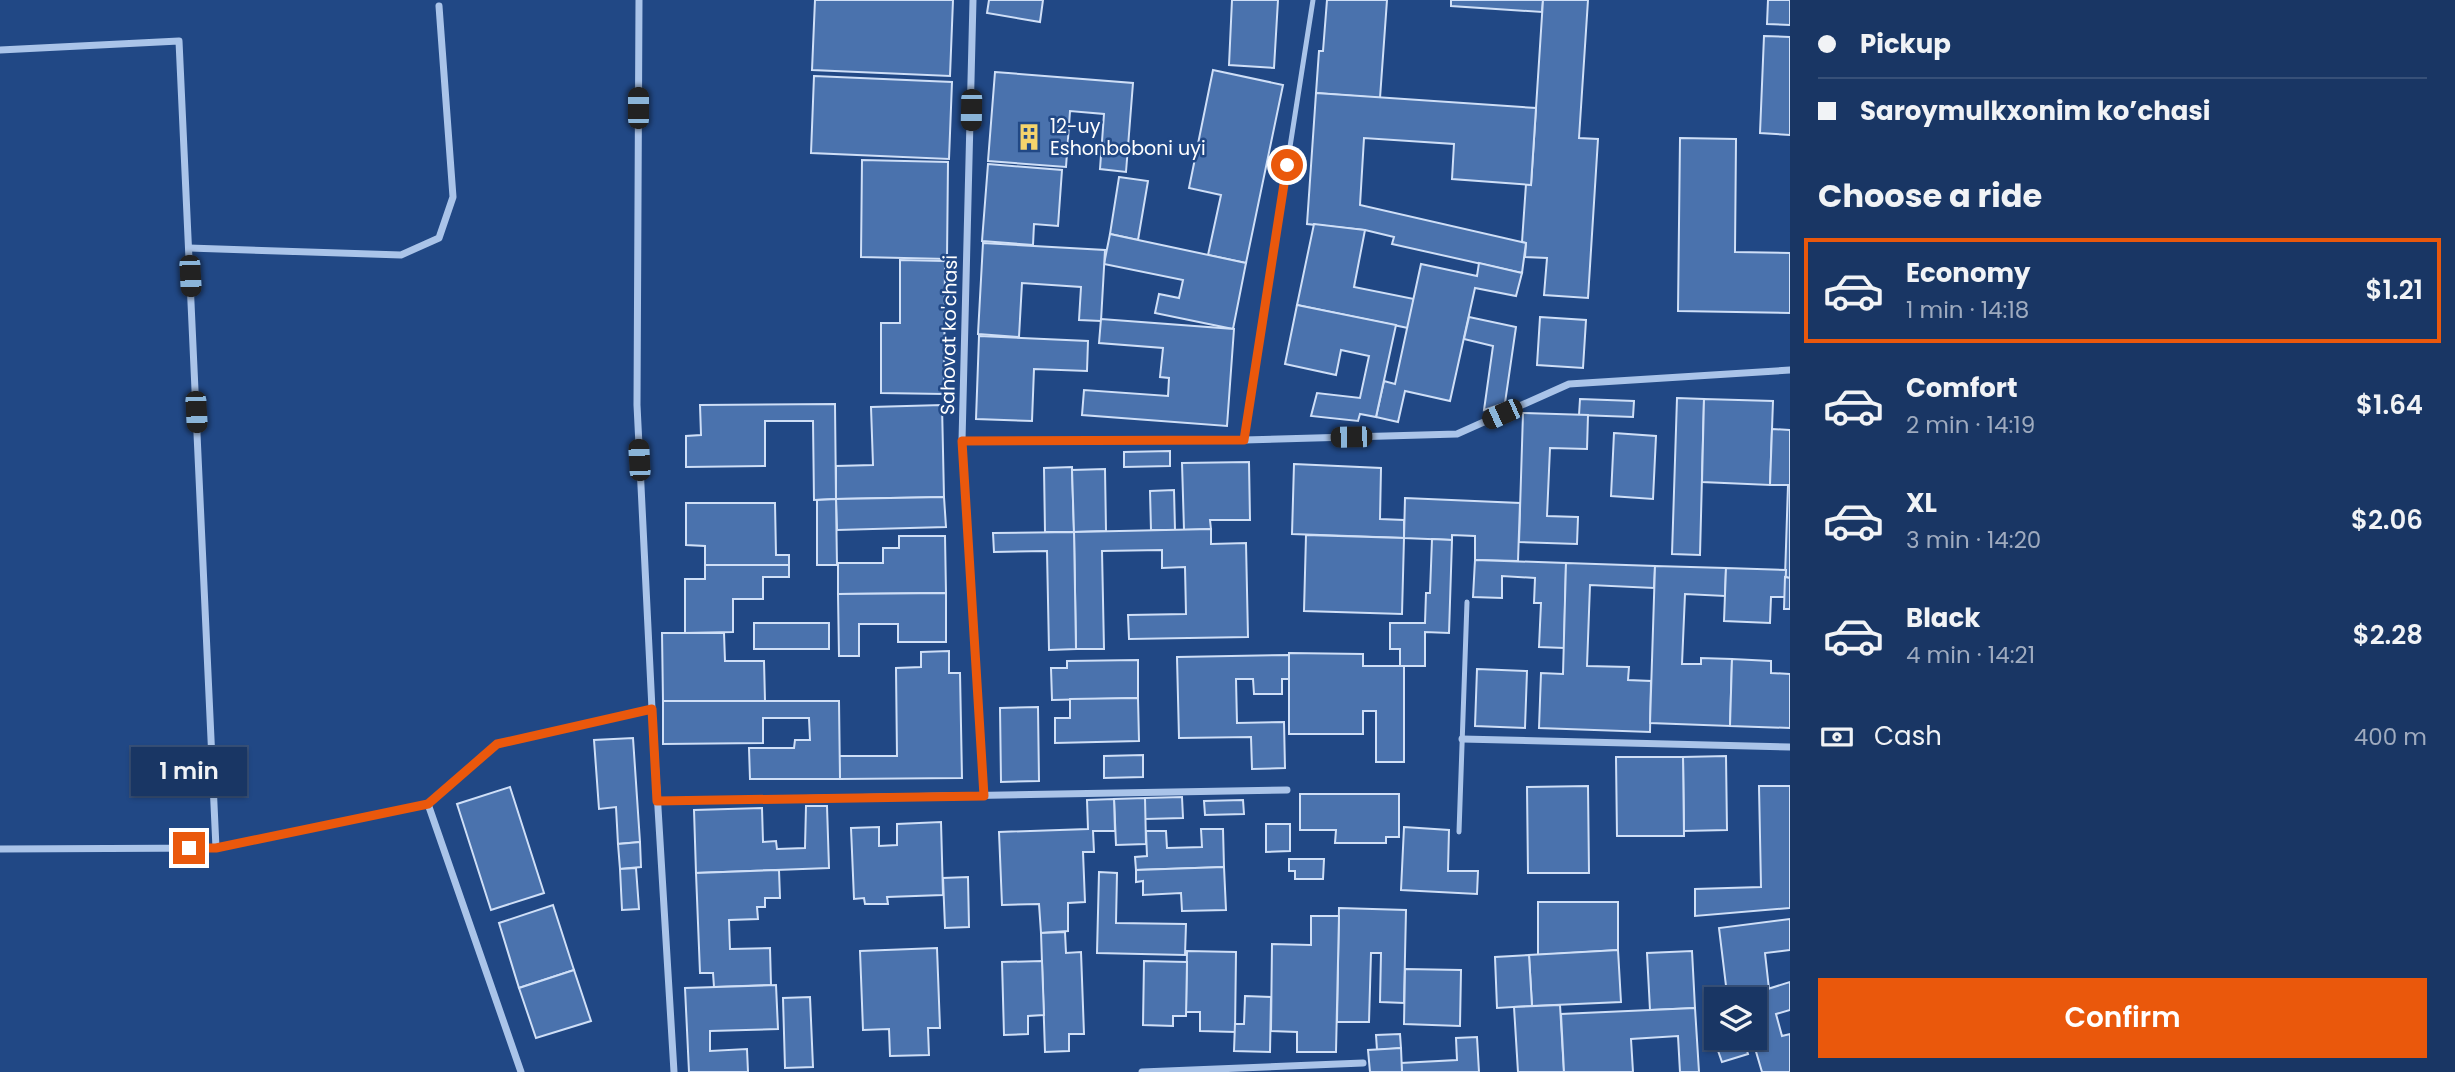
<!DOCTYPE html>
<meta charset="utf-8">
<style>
:root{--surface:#193664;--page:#223e6a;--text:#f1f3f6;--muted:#9fabbf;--line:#375078;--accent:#ea580c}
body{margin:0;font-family:Poppins,sans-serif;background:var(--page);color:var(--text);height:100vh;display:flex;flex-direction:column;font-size:26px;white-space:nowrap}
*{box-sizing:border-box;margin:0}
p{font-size:23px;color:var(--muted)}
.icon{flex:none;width:38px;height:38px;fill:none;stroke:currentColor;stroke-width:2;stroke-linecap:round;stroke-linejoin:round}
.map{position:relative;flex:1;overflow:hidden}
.drawer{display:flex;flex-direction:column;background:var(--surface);width:665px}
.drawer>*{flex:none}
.top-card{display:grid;align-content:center;height:154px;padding:0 28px;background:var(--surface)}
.controls{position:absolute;left:1704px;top:987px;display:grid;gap:14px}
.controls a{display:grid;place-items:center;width:63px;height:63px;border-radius:0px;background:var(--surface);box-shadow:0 2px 5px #0004,0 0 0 2px var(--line);font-size:35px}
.end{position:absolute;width:32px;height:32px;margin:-16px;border:9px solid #ea580c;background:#fff;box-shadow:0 0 0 4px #fff}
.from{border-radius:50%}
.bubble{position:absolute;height:49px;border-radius:0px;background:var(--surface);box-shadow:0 2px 5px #0004,0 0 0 2px var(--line);font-size:23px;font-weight:600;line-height:49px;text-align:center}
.car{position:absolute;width:21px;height:42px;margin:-21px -10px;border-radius:9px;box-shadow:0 0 5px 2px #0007;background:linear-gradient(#222 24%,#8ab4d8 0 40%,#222 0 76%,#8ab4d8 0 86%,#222 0)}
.top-card b{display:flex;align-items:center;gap:24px;height:66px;font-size:26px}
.top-card b+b{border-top:2px solid var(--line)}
.top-card i{width:18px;height:18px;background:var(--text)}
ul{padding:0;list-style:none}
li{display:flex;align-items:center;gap:21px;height:105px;margin:0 14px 10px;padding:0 14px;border:4px solid transparent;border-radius:0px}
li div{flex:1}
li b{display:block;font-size:26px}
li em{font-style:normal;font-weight:600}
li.active{border-color:var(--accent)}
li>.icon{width:63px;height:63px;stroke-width:1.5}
h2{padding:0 28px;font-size:32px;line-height:84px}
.pay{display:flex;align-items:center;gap:18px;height:77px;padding:0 28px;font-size:26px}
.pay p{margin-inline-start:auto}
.action{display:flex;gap:14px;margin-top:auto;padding:14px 28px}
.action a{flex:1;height:80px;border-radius:0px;background:var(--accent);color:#fff;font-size:28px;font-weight:600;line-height:80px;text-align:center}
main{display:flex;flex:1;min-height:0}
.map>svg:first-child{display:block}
.building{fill:#4a72ad;stroke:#cfdff7;stroke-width:2}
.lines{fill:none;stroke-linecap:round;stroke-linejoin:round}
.service{stroke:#aac4e9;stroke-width:5}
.minor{stroke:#aac4e9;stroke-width:7}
.route{stroke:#ea580c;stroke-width:9}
.labels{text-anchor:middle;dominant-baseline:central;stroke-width:5;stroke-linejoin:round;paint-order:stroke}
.poi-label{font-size:19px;fill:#fff;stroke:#214885;text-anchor:start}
.street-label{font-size:19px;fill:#fff;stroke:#214885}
</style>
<main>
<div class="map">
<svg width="1790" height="1072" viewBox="0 0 1790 1072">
<rect width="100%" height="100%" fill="#214885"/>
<!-- building -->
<g class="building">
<polygon points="815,0 953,0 950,76 812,70"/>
<polygon points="989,0 1043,0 1040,22 987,13"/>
<polygon points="1232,0 1278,0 1274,68 1229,65"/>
<polygon points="1327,0 1387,0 1380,98 1316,93 1319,51 1323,51"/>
<polygon points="1451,0 1543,0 1542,12 1451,6"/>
<polygon points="1543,0 1588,0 1579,138 1598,139 1588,298 1544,295 1547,258 1525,257 1526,243 1522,242 1526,184 1531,185"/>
<polygon points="1768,0 1790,0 1790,25 1767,24"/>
<polygon points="1764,36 1790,37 1790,135 1760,133"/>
<polygon points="1213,70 1283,85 1246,263 1208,255 1221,195 1189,188"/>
<polygon points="995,72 1133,83 1126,172 1100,169 1104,114 1070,111 1066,167 988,161"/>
<polygon points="814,76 952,82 949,159 811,153"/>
<polygon points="1316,93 1536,108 1531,185 1452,179 1454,144 1364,138 1360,205 1526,243 1522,273 1392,244 1394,237 1365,230 1307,224"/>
<polygon points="1680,138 1736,139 1735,252 1790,253 1790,313 1678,311"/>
<polygon points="862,160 948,162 947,259 861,257"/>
<polygon points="988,164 1062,170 1058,226 1034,224 1033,245 982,241"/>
<polygon points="1119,177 1148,181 1138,240 1110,234"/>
<polygon points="1314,224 1365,230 1354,287 1414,299 1408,328 1297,305"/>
<polygon points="1110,234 1246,263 1233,329 1155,313 1159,294 1179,298 1183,280 1104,264"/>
<polygon points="983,243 1105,250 1101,321 1079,320 1081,287 1022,283 1019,337 978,334"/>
<polygon points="900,260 945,261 944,394 881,393 881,323 900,323"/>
<polygon points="1479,263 1522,273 1516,296 1475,288 1450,401 1405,391 1398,422 1376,417 1384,381 1395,384 1421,264 1477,276"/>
<polygon points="1297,305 1396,325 1376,417 1360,414 1358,421 1311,416 1317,393 1360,398 1369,356 1341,350 1336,375 1285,364"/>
<polygon points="1469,317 1516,327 1505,403 1484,410 1493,346 1464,339"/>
<polygon points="1540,317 1586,320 1583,368 1537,365"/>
<polygon points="1101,319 1234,329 1227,426 1082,415 1084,390 1168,396 1169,378 1160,377 1163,348 1099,343"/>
<polygon points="979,336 1088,341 1087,371 1034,369 1032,421 976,419"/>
<polygon points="1677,398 1704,399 1700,555 1672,554"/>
<polygon points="1580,399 1634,401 1633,417 1579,415"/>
<polygon points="1704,399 1773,401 1770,485 1702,482"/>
<polygon points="835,404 836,499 814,500 813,421 765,421 765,466 686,467 686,436 701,435 700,405"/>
<polygon points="942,405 944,497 836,499 836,466 873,465 871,407"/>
<polygon points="1523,413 1588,415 1587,449 1550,448 1547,516 1578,517 1577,544 1519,542"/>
<polygon points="1772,429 1790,430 1790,485 1770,485"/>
<polygon points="1614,433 1656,436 1653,499 1611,496"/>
<polygon points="1170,451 1170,466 1124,467 1124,452"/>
<polygon points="1249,462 1250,520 1210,520 1211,529 1184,530 1182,463"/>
<polygon points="1294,464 1381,468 1380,519 1404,520 1404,538 1292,534"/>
<polygon points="1072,467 1074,532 1045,532 1044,468"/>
<polygon points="1105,469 1106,531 1074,532 1072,470"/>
<polygon points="1788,485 1790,485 1790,578 1785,577"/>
<polygon points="1174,490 1175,530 1151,530 1150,491"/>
<polygon points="944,497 946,527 837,530 836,499"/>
<polygon points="1405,498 1520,503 1518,561 1475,560 1475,536 1452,535 1452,540 1404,538"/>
<polygon points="836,499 837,565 817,565 817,500"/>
<polygon points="686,503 775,503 776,555 789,555 789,565 705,565 705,546 686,545"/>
<polygon points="1211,529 1211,544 1246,543 1248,637 1129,639 1128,615 1186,614 1185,567 1162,568 1162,550 1102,551 1104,649 1076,649 1074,532"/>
<polygon points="1074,532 1076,649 1049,650 1047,551 994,552 993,533"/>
<polygon points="1306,535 1404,538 1402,614 1304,611"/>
<polygon points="899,536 945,536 946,593 838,594 838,563 883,563 883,548 899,548"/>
<polygon points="1432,539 1452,540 1449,633 1425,632 1425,666 1400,666 1400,649 1390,649 1390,623 1425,623 1426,593 1430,593"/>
<polygon points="1475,560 1566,563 1564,648 1539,647 1541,603 1534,603 1535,578 1502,576 1502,598 1473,597"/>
<polygon points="1566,563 1655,566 1654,588 1590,585 1587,666 1629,667 1628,680 1651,681 1650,732 1539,728 1541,673 1563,674"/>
<polygon points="705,565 789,565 789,577 763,577 763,599 733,599 733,632 685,633 685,579 705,579"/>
<polygon points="1655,566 1726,568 1725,596 1685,594 1682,664 1701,664 1701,658 1732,659 1730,726 1650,723"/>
<polygon points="1726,568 1786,570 1785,597 1771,597 1770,623 1724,621"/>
<polygon points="1785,577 1790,578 1790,609 1784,609"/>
<polygon points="946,593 946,642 898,642 898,624 859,624 859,656 839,656 838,594"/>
<rect x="754" y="623" width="75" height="26"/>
<polygon points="662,633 724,633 725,661 764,661 765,701 663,701"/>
<polygon points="949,651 949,673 960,673 962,778 840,779 839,756 897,756 896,668 921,667 921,652"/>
<polygon points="1289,653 1363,654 1363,666 1404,666 1404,762 1376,762 1376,711 1363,711 1363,734 1289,734"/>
<polygon points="1289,655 1289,679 1282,679 1282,694 1254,694 1253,679 1236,679 1237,723 1284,722 1285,768 1252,769 1251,737 1179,738 1177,657"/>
<polygon points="1732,659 1771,661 1771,673 1790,674 1790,728 1730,726"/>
<polygon points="1138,660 1138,698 1052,700 1051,668 1067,668 1067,661"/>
<polygon points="1477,669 1527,671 1525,728 1475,726"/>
<polygon points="1138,698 1139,741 1055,743 1055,718 1070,718 1070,699"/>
<polygon points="663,701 839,701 840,779 750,779 749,748 794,748 795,740 810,740 809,718 763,718 763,743 663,744"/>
<polygon points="1038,707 1039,781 1001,782 1000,708"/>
<polygon points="633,738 640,842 618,844 616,807 599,809 594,740"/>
<polygon points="1143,755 1143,777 1104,778 1104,756"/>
<polygon points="1726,756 1727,830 1684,831 1683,757"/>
<polygon points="1616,757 1683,757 1684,836 1617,836"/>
<polygon points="1588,786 1589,873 1528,873 1527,787"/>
<polygon points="1759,786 1790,786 1790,908 1695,916 1695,889 1761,887"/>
<polygon points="510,787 544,893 491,910 457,804"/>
<polygon points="1300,794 1399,794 1399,837 1386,837 1386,843 1335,843 1336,830 1300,830"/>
<polygon points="1182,797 1183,818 1145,819 1145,798"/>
<polygon points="1145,798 1146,844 1116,845 1114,799"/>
<polygon points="1114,799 1115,831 1093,831 1094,852 1083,852 1085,902 1068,903 1068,931 1041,933 1039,904 1002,905 999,832 1088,829 1087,800"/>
<polygon points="1243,800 1244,814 1205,815 1204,801"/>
<polygon points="806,806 827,806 829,868 696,873 694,810 762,808 763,842 776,841 777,849 805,848"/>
<polygon points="941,822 943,895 887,897 888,904 865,904 864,898 854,899 851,828 879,827 879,846 897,845 897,824"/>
<polygon points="1266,824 1290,824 1290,851 1266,852"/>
<polygon points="1404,827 1449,830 1448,871 1478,871 1477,894 1401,890"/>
<polygon points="1201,829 1223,829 1224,867 1136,870 1135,857 1147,856 1146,831 1166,831 1167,848 1202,847"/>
<polygon points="640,842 641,867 620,869 618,844"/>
<polygon points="1289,859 1324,859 1323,879 1295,879 1295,871 1289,871"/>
<polygon points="1224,867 1226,910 1182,911 1181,893 1143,895 1143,881 1136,882 1136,870"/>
<polygon points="636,868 639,909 622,910 620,869"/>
<polygon points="779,870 780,898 765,898 765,907 757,907 758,919 729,920 730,949 770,948 771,985 714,987 713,973 700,973 696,873"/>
<polygon points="1099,872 1117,873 1116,923 1186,924 1185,955 1097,953"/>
<polygon points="968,877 969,927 945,928 943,878"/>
<polygon points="1538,902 1618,902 1618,950 1538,955"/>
<polygon points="553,905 574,970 519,988 499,923"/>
<polygon points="1339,908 1406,910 1404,1003 1380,1002 1381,953 1371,953 1369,1022 1337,1022"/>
<polygon points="1311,916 1339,916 1336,1052 1297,1052 1297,1032 1271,1031 1272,944 1311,945"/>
<polygon points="1790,919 1790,950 1765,953 1769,989 1727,994 1719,928"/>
<polygon points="1065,932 1066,953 1081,952 1084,1034 1069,1034 1069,1051 1045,1052 1041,933"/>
<polygon points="937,948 940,1028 928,1028 929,1055 890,1056 889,1029 863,1030 860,951"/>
<polygon points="1618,950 1621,1002 1532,1006 1529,955"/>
<polygon points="1187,951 1236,952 1235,1032 1200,1031 1200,1012 1186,1012"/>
<polygon points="1692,951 1695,1008 1650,1010 1647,953"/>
<polygon points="1529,955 1532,1006 1497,1008 1495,957"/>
<polygon points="1042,961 1044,1015 1028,1016 1028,1034 1004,1035 1002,962"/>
<polygon points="1144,961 1187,962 1186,1016 1173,1016 1173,1026 1143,1025"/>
<polygon points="1405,969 1461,970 1460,1026 1404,1024"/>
<polygon points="574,970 591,1021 536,1038 519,988"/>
<polygon points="1790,982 1790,1010 1776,1014 1782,1036 1790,1034 1790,1072 1762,1072 1752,1038 1755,1038 1755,999 1739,998"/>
<polygon points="776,985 778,1029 710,1031 710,1051 747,1049 748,1072 689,1072 685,988"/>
<polygon points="1245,996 1271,997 1270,1052 1234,1051 1235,1024 1244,1024"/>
<polygon points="810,997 813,1067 785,1068 783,998"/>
<polygon points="1560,1005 1564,1072 1518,1072 1514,1007"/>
<polygon points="1695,1008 1699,1072 1680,1072 1678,1036 1631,1039 1633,1072 1564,1072 1561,1014"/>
<polygon points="1400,1034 1401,1048 1377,1050 1376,1035"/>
<polygon points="1477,1037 1479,1072 1402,1072 1401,1063 1457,1060 1456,1038"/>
<polygon points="1743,1038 1748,1054 1722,1062 1716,1045"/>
<polygon points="1401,1048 1402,1072 1370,1072 1368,1050"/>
</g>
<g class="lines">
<!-- service -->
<g class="service">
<polyline points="1244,440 1313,0"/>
<polyline points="428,804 497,744 652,709"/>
<polyline points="1459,832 1467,602"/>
</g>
<!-- minor -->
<g class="minor">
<polyline points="639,0 637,405 652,709 674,1072"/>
<polyline points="973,0 962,441 984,796"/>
<polyline points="0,50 179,41 216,848"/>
<polyline points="189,248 401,255 439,238 453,197 439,6"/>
<polyline points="962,441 1244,440 1457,434 1569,384 1790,370"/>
<polyline points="1462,739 1790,747"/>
<polyline points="657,801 1287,790"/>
<polyline points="0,849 216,848 428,804 521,1072"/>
<polyline points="1142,1072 1363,1063"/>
</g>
</g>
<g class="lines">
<!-- route -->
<polyline class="route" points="189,848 216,848 428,804 497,744 652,709 657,801 984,796 962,441 1244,440 1287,165"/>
</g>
<!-- icons -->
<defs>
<symbol id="building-bare" viewBox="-9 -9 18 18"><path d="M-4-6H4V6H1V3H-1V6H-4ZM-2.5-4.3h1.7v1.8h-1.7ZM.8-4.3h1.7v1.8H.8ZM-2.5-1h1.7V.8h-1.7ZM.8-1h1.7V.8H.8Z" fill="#f5d46c" stroke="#214885" stroke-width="2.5" paint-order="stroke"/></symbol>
</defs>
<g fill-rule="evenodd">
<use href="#building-bare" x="1010" y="118" width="38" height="38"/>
</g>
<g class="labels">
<!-- poi labels -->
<g class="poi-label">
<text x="1050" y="126">12-uy<tspan x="1050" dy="22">Eshonboboni uyi</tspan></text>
</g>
<!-- street labels -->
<g class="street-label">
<text transform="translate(949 335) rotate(-89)">Sahovat ko'chasi</text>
</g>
</g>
</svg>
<div class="controls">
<a><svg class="icon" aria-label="layers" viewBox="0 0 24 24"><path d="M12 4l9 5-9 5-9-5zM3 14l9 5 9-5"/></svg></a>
</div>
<i class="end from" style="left:1287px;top:165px"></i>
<i class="end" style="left:189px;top:848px"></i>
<div class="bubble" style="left:131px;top:747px;width:116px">1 min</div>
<i class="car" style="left:638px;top:108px;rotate:0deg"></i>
<i class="car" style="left:971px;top:110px;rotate:181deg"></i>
<i class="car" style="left:190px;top:276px;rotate:177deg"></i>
<i class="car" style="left:196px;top:412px;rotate:177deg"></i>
<i class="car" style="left:1502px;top:414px;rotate:246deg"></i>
<i class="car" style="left:1351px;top:437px;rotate:269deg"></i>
<i class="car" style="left:639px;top:460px;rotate:357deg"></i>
</div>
<section class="drawer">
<div class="top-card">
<b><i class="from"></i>Pickup</b>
<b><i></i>Saroymulkxonim ko’chasi</b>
</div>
<h2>Choose a ride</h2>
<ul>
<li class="active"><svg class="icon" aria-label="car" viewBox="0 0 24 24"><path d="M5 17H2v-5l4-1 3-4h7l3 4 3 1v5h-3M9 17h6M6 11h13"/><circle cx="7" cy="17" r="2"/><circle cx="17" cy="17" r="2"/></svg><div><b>Economy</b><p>1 min · 14:18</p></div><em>$1.21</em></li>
<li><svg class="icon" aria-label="car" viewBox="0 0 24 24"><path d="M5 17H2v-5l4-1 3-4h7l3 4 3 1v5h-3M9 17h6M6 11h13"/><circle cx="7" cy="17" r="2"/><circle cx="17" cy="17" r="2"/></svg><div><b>Comfort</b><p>2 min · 14:19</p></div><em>$1.64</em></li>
<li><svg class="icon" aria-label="car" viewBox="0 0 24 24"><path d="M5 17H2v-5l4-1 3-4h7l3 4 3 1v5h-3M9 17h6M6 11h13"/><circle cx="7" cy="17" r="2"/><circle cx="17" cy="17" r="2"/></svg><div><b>XL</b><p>3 min · 14:20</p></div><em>$2.06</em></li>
<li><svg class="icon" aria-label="car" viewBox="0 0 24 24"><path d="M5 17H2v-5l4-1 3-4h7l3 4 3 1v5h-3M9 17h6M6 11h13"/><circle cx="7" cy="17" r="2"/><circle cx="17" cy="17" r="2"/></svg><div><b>Black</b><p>4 min · 14:21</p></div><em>$2.28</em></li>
</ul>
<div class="pay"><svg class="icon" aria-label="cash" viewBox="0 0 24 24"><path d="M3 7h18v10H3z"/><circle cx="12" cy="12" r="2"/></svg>Cash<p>400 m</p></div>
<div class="action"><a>Confirm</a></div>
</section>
</main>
